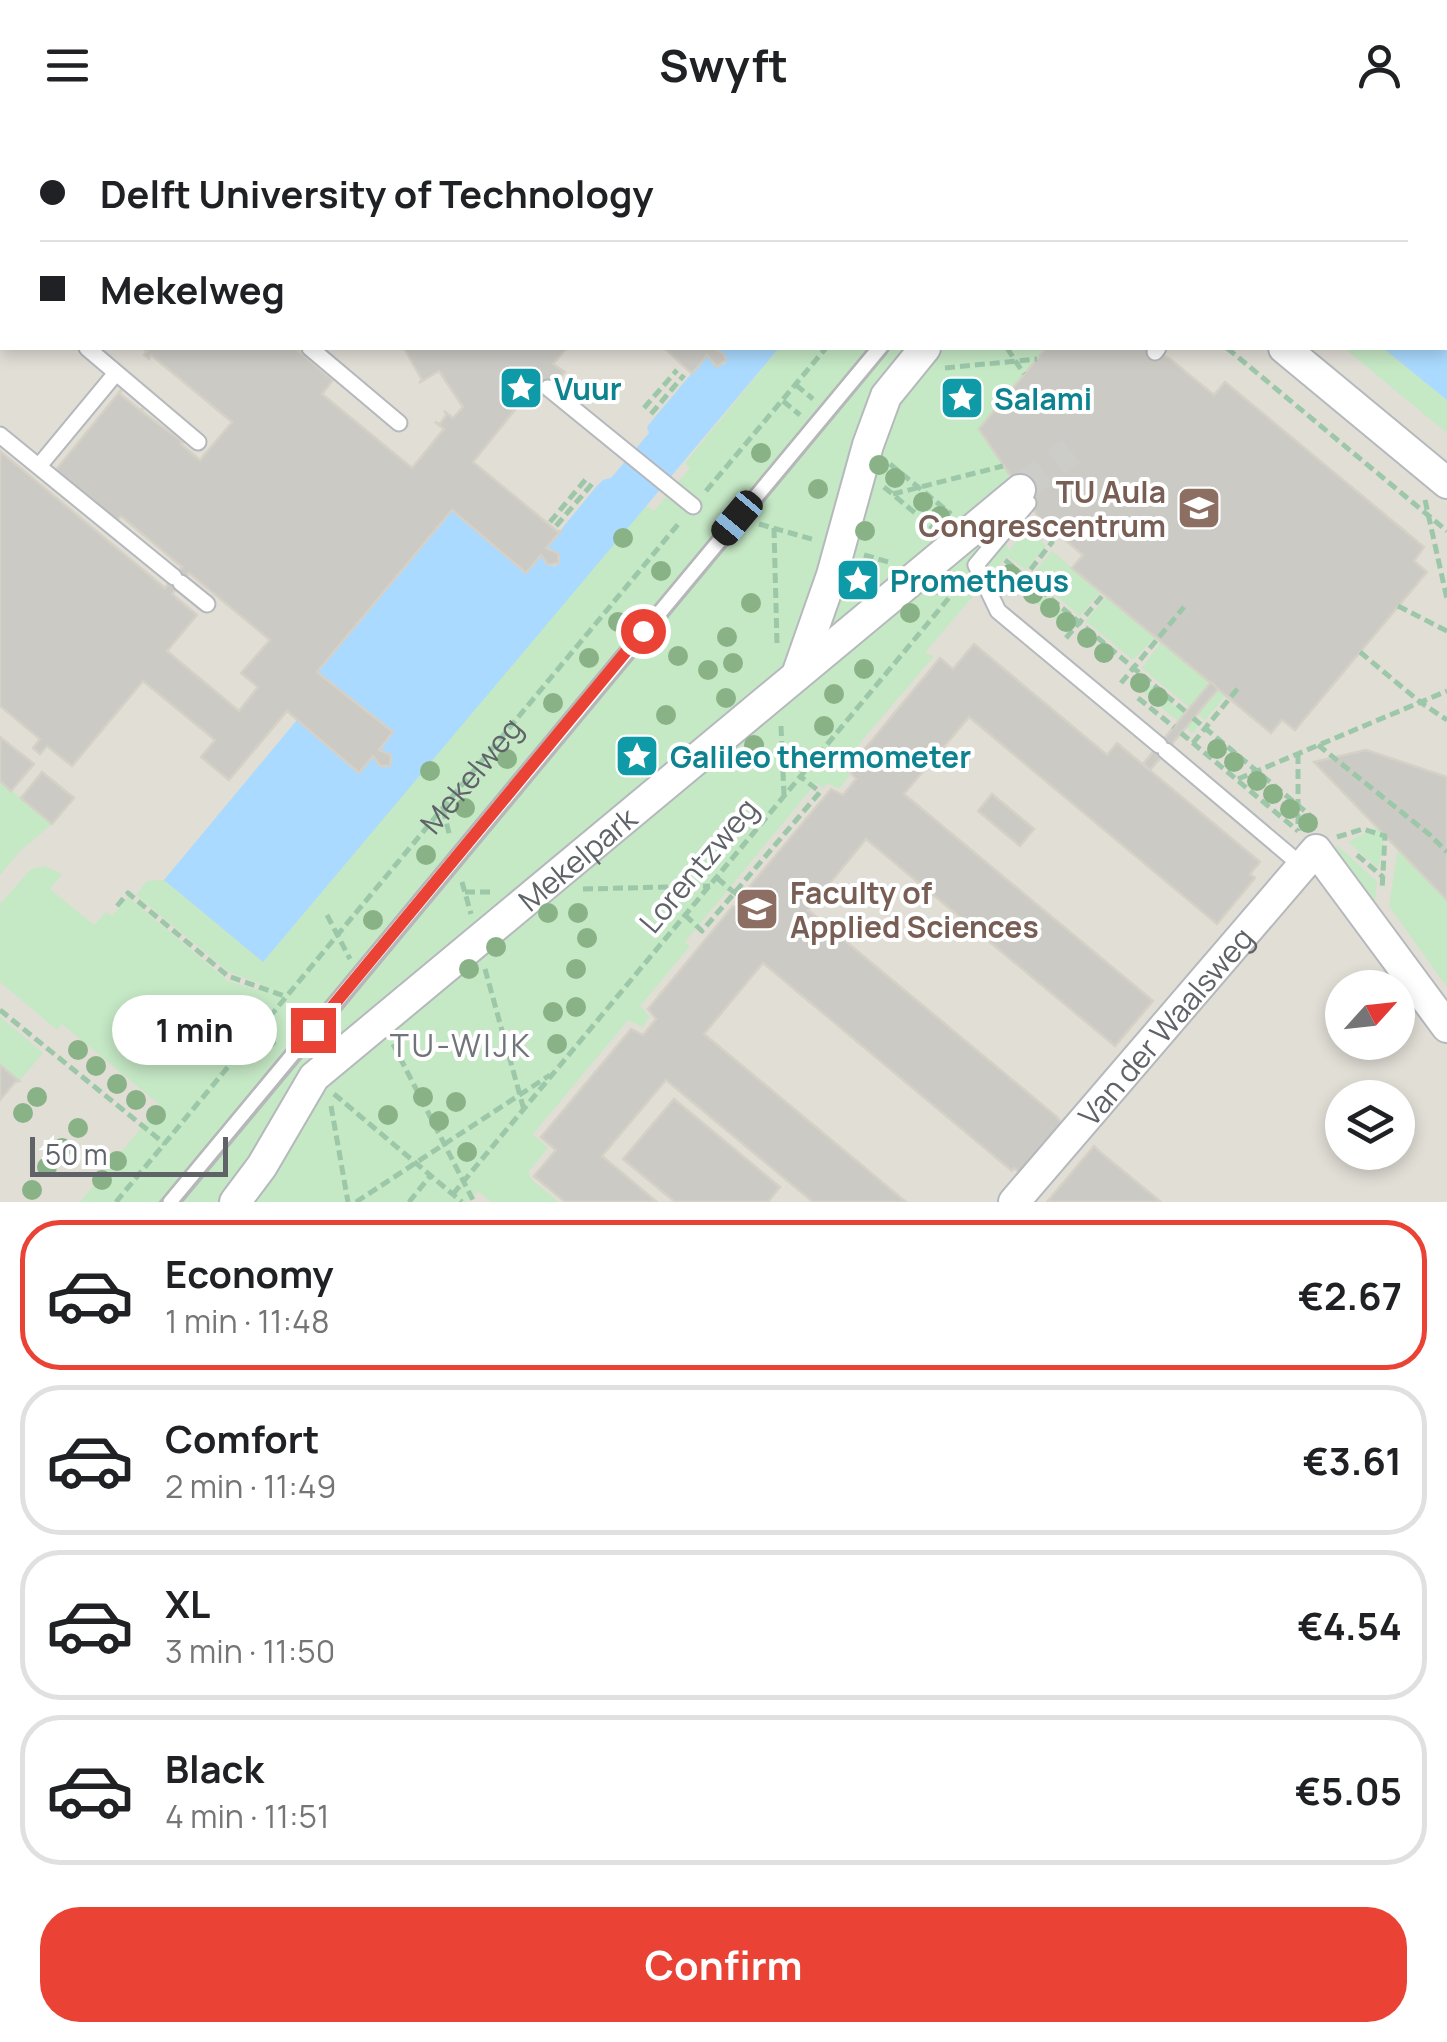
<!DOCTYPE html>
<meta charset="utf-8">
<style>
:root{--surface:#fff;--page:#f6f6f6;--text:#202124;--muted:#757577;--line:#e0e0e0;--accent:#ea4335}
body{margin:0;font-family:Manrope,sans-serif;background:var(--page);color:var(--text);height:100vh;display:flex;flex-direction:column;font-size:38px;white-space:nowrap}
*{box-sizing:border-box;margin:0}
p{font-size:32px;color:var(--muted)}
.icon{flex:none;width:55px;height:55px;fill:none;stroke:currentColor;stroke-width:2;stroke-linecap:round;stroke-linejoin:round}
.map{position:relative;height:1072px;overflow:hidden}
.side{display:flex;flex-direction:column;background:var(--surface);flex:1}
.side>*{flex:none}
.banner{position:absolute;left:0px;top:0px;width:1448px;height:220px;box-shadow:0 5px 15px #0003;display:grid;align-content:center;height:220px;padding:0 40px;background:var(--surface)}
.needle{width:65px;rotate:63deg}
.tools{position:absolute;left:1325px;top:840px;display:grid;gap:20px}
.tools a{display:grid;place-items:center;width:90px;height:90px;border-radius:50%;background:var(--surface);box-shadow:0 5px 15px #0003;font-size:50px}
.scale{position:absolute;left:30px;bottom:25px;width:198px;box-sizing:border-box;padding-left:10px;border:5px solid #5f6368;border-top:0;font-size:28px;line-height:35px;white-space:nowrap;color:#5f6368;-webkit-text-stroke:8px #fff;paint-order:stroke}
.end{position:absolute;width:45px;height:45px;margin:-22px;border:12px solid #ea4335;background:#fff;box-shadow:0 0 0 5px #fff}
.from{border-radius:50%}
.bubble{position:absolute;height:70px;border-radius:35px;background:var(--surface);box-shadow:0 5px 15px #0003;font-size:32px;font-weight:700;line-height:70px;text-align:center}
.car{position:absolute;width:30px;height:60px;margin:-30px -15px;border-radius:12px;box-shadow:0 0 8px 2px #0007;background:linear-gradient(#222 24%,#8ab4d8 0 40%,#222 0 76%,#8ab4d8 0 86%,#222 0)}
.banner b{display:flex;align-items:center;gap:35px;height:95px;font-size:38px}
.banner b+b{border-top:2px solid var(--line)}
.banner i{width:25px;height:25px;background:var(--text)}
ul{padding:18px 0 0;list-style:none}
li{display:flex;align-items:center;gap:30px;height:150px;margin:0 20px 15px;padding:0 20px;border:5px solid var(--line);border-radius:40px}
li div{flex:1}
li b{display:block;font-size:38px}
li em{font-style:normal;font-weight:700}
li.active{border-color:var(--accent)}
li>.icon{width:90px;height:90px;stroke-width:1.5}
.cta{display:flex;gap:20px;margin-top:auto;padding:20px 40px}
.cta a{flex:1;height:115px;border-radius:40px;background:var(--accent);color:#fff;font-size:40px;font-weight:700;line-height:115px;text-align:center}
header{display:flex;justify-content:space-between;align-items:center;height:130px;padding:0 40px;background:var(--surface);font-size:45px;font-weight:700}
.map>svg:first-child{display:block}
.education{fill:#e1ded6;fill-rule:evenodd}
.green{fill:#c5e8c5}
.water{fill:#aadaff}
.building{fill:#cccac5;stroke:#d6d1c6;stroke-width:2.5;fill-rule:evenodd}
.lines{fill:none;stroke-linecap:round;stroke-linejoin:round}
.street-tunnel{stroke:#ccccc8;stroke-width:30;stroke-dasharray:30 15;stroke-linecap:butt}
.lane-casing{stroke:#b5b8bc;stroke-width:19}
.street-casing{stroke:#b5b8bc;stroke-width:34}
.path{stroke:#9cc7a9;stroke-width:5;stroke-dasharray:10 5;stroke-linecap:butt}
.lane{stroke:#fff;stroke-width:15}
.street{stroke:#fff;stroke-width:30}
.tram{stroke:#b6b7b8;stroke-width:2.5}
.path-bridge{stroke:#9cc7a9;stroke-width:5;stroke-dasharray:10 5;stroke-linecap:butt}
.tree{fill:#89b387}
.route{stroke:#ea4335;stroke-width:12}
.labels{text-anchor:middle;dominant-baseline:central;stroke-width:8;stroke-linejoin:round;paint-order:stroke}
.culture-label{font-size:30px;font-weight:bold;fill:#0d838f;stroke:#fff;text-anchor:start}
.education-label{font-size:30px;font-weight:bold;fill:#785e54;stroke:#fff;text-anchor:end}
.street-label{font-size:30px;fill:#5f6368;stroke:#fff}
.neighbourhood-label{font-size:32px;letter-spacing:2.5px;fill:#70757a;stroke:#fff}
</style>
<header><svg class="icon" aria-label="menu" viewBox="0 0 24 24"><path d="M4 6h16M4 12h16M4 18h16"/></svg>Swyft<svg class="icon" aria-label="person" viewBox="0 0 24 24"><circle cx="12" cy="8" r="4"/><path d="M4 21q1-7 8-7t8 7"/></svg></header>
<div class="map">
<svg width="1447" height="1072" viewBox="0 0 1447 1072">
<rect width="100%" height="100%" fill="#f1efe8"/>
<!-- education -->
<path class="education" d="M 0,0 L 1265,0 L 2,2 L 2,218 L 1414,218 L 1447,245 L 1447,1072 L 0,1072 ZM 1342,858 L 1398,858 L 1398,912 L 1342,912 ZM 1342,968 L 1398,968 L 1398,1022 L 1342,1022 Z"/>
<!-- green -->
<g class="green">
<polygon points="779,218 1112,218 1012,335 1017,340 988,373 1009,420 1077,339 1088,348 1039,408 1046,416 1026,440 1007,426 925,523 934,526 842,634 850,645 839,659 828,653 823,658 816,653 685,812 690,816 640,876 650,887 642,897 628,890 533,1004 548,1018 528,1042 532,1050 559,1072 491,1072 478,1061 467,1072 80,1072 160,975 62,894 57,900 0,852 0,774 31,739 44,736 62,744 50,759 94,795 106,782 112,786 128,767 228,851 257,860 261,854 229,842 136,765 147,751 164,750 263,832 644,375 654,381 690,338 685,333"/>
<polygon points="1344,218 1383,218 1447,270 1447,303"/>
<polygon points="1052,421 1100,462 1080,486 1032,445"/>
<polygon points="1026,452 1075,492 1068,500 1020,459"/>
<polygon points="1106,467 1155,507 1133,530 1086,491"/>
<polygon points="1161,512 1226,565 1205,590 1142,538"/>
<polygon points="1137,544 1199,596 1192,603 1131,552"/>
<polygon points="0,651 52,694 20,721 0,745"/>
<polygon points="1377,697 1385,706 1378,738 1348,712"/>
<polygon points="1338,716 1377,752 1374,776 1330,719"/>
<polygon points="1398,719 1447,770 1447,857 1389,776"/>
<polygon points="0,887 43,923 19,951 0,935"/>
</g>
<!-- water -->
<g class="water">
<polygon points="1445,196 1447,198 1447,270 1383,218 1445,218"/>
<polygon points="713,218 779,218 263,832 164,750 297,590 359,643 373,626 380,636 389,636 391,625 379,620 393,602 317,542 452,380 525,440 541,425 548,435 556,436 560,429 558,423 546,418 596,357 603,350 611,348 649,303 647,297 655,287 707,225 714,236 725,234 724,224"/>
</g>
<!-- building -->
<g class="building">
<polygon points="472,0 554,0 557,2 475,2"/>
<polygon points="554,0 721,0 718,2"/>
<polygon points="807,0 886,0 891,2 810,2"/>
<path d="M 142,218 L 295,218 L 333,250 L 322,264 L 412,338 L 444,299 L 435,292 L 440,294 L 447,284 L 444,281 L 453,288 L 463,277 L 439,241 L 419,253 L 422,250 L 404,218 L 567,218 L 553,234 L 565,242 L 548,258 L 536,277 L 526,266 L 473,332 L 557,401 L 561,401 L 546,418 L 558,423 L 559,433 L 548,435 L 541,425 L 526,443 L 452,380 L 317,542 L 393,602 L 379,620 L 391,625 L 390,636 L 380,636 L 373,626 L 359,643 L 287,581 L 229,650 L 201,627 L 215,610 L 143,551 L 72,636 L 47,616 L 40,624 L 33,618 L 40,609 L 0,576 L 0,321 L 165,458 L 182,437 L 121,386 L 116,392 L 55,341 L 121,260 L 120,264 L 140,280 L 143,279 L 141,281 L 183,312 L 181,314 L 200,330 L 232,292 L 151,225 L 149,229 L 144,225 L 147,221 ZM 189,443 L 270,510 L 241,543 L 258,557 L 239,581 L 167,521 L 197,485 L 172,464 Z"/>
<polygon points="664,218 713,218 724,224 726,230 717,237 707,225 692,244"/>
<polygon points="1046,218 1145,218 1169,228 1214,265 1225,252 1424,417 1414,431 1427,442 1295,600 1282,590 1271,603 1072,438 1083,425 1039,388 979,299"/>
<polygon points="974,514 1107,625 1117,613 1260,732 1250,744 1255,748 1217,794 969,587 904,664 1153,871 1115,916 866,709 808,780 1057,987 1066,999 1026,1048 1014,1038 1012,1041 763,833 704,904 906,1072 813,1072 666,950 602,1026 657,1072 565,1072 534,1046 556,1020 541,1007 631,899 643,905 656,889 648,879 733,776 745,783 759,767 750,756 831,659 843,665 856,649 848,639 940,528 953,539"/>
<polygon points="1211,552 1218,559 1150,640 1143,634"/>
<polygon points="0,607 34,634 11,661 0,651"/>
<polygon points="1366,620 1447,647 1447,770 1314,632"/>
<polygon points="42,642 74,668 52,694 21,668"/>
<polygon points="992,664 1034,699 1020,716 978,681"/>
<polygon points="0,935 19,951 15,952 0,970"/>
<polygon points="674,969 780,1057 768,1072 675,1072 623,1029"/>
<polygon points="1094,1016 1100,1022 1161,1072 1047,1072"/>
</g>
<g class="lines">
<!-- street-tunnel -->
<polyline class="street-tunnel" points="1020,360 1071,321"/>
<defs>
<g id="lane">
<polyline points="53,0 56,2"/>
<polyline points="454,0 455,2"/>
<polyline points="0,144 2,146"/>
<polyline points="87,218 198,312"/>
<polyline points="310,218 399,293"/>
<polyline points="1155,222 1158,218"/>
<polyline points="548,258 693,376"/>
<polyline points="0,305 174,447"/>
<polyline points="39,336 116,243"/>
<polyline points="1028,373 976,435 998,481 1159,615"/>
<polyline points="181,453 207,474"/>
<polyline points="1166,621 1301,735"/>
<polyline points="171,1072 880,218"/>
</g>
<g id="street">
<polyline points="1057,0 1058,2"/>
<polyline points="1284,218 1447,353"/>
<polyline points="798,542 832,445 868,315 886,266 925,218"/>
<path id="s2" d="M 235,1072 L 262,1036 L 314,947 L 1020,360"/>
<path id="s3" d="M 1014,1072 L 1316,720 L 1447,897"/>
</g>
</defs>
<!-- lane casing -->
<use href="#lane" class="lane-casing"/>
<!-- street casing -->
<use href="#street" class="street-casing"/>
<!-- path -->
<g class="path">
<polyline points="966,0 968,2"/>
<polyline points="1211,0 1220,0"/>
<polyline points="1247,0 1250,2"/>
<polyline points="10,2 12,0"/>
<polyline points="948,2 948,0"/>
<polyline points="1004,2 1005,0"/>
<polyline points="1111,2 1113,0"/>
<polyline points="1254,2 1254,0"/>
<polyline points="1403,2 1405,0"/>
<polyline points="1424,2 1426,0"/>
<polyline points="1445,7 1447,4"/>
<polyline points="0,15 2,12"/>
<polyline points="1445,34 1447,31"/>
<polyline points="1445,61 1447,59"/>
<polyline points="1445,72 1447,74"/>
<polyline points="1445,167 1447,168"/>
<polyline points="1007,218 1024,244"/>
<polyline points="1227,218 1447,401"/>
<polyline points="945,238 1037,229"/>
<polyline points="796,255 813,269"/>
<polyline points="783,271 800,285"/>
<polyline points="644,278 677,240"/>
<polyline points="651,284 684,245"/>
<polyline points="890,334 951,384"/>
<polyline points="884,357 933,398"/>
<polyline points="706,361 826,218"/>
<polyline points="893,364 1003,336"/>
<polyline points="1425,370 1447,469"/>
<polyline points="550,392 586,349"/>
<polyline points="759,394 815,410"/>
<polyline points="556,396 592,354"/>
<polyline points="774,398 777,515"/>
<polyline points="864,425 892,433"/>
<polyline points="1005,430 1186,582"/>
<polyline points="1012,463 1053,411"/>
<polyline points="1398,476 1447,501"/>
<polyline points="1066,508 1103,465"/>
<polyline points="1360,522 1420,572 1447,590"/>
<polyline points="1121,553 1184,477"/>
<polyline points="1138,568 1174,597"/>
<polyline points="1193,588 1318,692"/>
<polyline points="781,596 784,665"/>
<polyline points="1181,603 1298,701"/>
<polyline points="1193,613 1239,557"/>
<polyline points="1318,615 1430,705 1447,722"/>
<polyline points="1298,624 1298,701"/>
<polyline points="1238,649 1447,561"/>
<polyline points="443,679 450,707"/>
<polyline points="1337,707 1363,699 1385,706 1382,760"/>
<polyline points="1357,725 1383,747"/>
<polyline points="717,748 731,760"/>
<polyline points="462,752 471,784"/>
<polyline points="583,759 710,756"/>
<polyline points="465,762 492,762"/>
<polyline points="117,776 128,763 228,846 287,867"/>
<polyline points="327,785 350,829"/>
<polyline points="685,785 702,801 820,662 801,647"/>
<polyline points="485,839 524,980"/>
<polyline points="0,880 165,1014"/>
<polyline points="259,901 275,915"/>
<polyline points="393,914 474,1072"/>
<polyline points="334,964 462,1072"/>
<polyline points="331,976 348,1072"/>
<polyline points="453,1064 963,451"/>
<path id="s1" d="M 116,1072 L 680,392"/>
<polyline points="356,1072 550,945"/>
<polyline points="409,1072 431,1045"/>
</g>
<!-- lane -->
<use href="#lane" class="lane"/>
<!-- street -->
<use href="#street" class="street"/>
<!-- tram -->
<g class="tram">
<polyline points="1051,2 1053,0"/>
<polyline points="1071,2 1074,0"/>
<polyline points="160,1072 869,218"/>
<polyline points="180,1072 890,218"/>
</g>
<!-- path-bridge -->
<polyline class="path-bridge" points="731,760 752,775"/>
</g>
<!-- trees -->
<g class="tree">
<circle cx="761" cy="323" r="10"/>
<circle cx="879" cy="335" r="10"/>
<circle cx="895" cy="348" r="10"/>
<circle cx="818" cy="359" r="10"/>
<circle cx="923" cy="372" r="10"/>
<circle cx="940" cy="386" r="10"/>
<circle cx="865" cy="401" r="10"/>
<circle cx="623" cy="408" r="10"/>
<circle cx="661" cy="441" r="10"/>
<circle cx="1010" cy="444" r="10"/>
<circle cx="935" cy="455" r="10"/>
<circle cx="1033" cy="464" r="10"/>
<circle cx="751" cy="473" r="10"/>
<circle cx="1050" cy="478" r="10"/>
<circle cx="910" cy="483" r="10"/>
<circle cx="618" cy="492" r="10"/>
<circle cx="1066" cy="492" r="10"/>
<circle cx="727" cy="507" r="10"/>
<circle cx="1087" cy="508" r="10"/>
<circle cx="1104" cy="523" r="10"/>
<circle cx="678" cy="526" r="10"/>
<circle cx="589" cy="528" r="10"/>
<circle cx="733" cy="533" r="10"/>
<circle cx="864" cy="539" r="10"/>
<circle cx="708" cy="540" r="10"/>
<circle cx="1140" cy="553" r="10"/>
<circle cx="834" cy="564" r="10"/>
<circle cx="1158" cy="567" r="10"/>
<circle cx="726" cy="568" r="10"/>
<circle cx="553" cy="573" r="10"/>
<circle cx="666" cy="585" r="10"/>
<circle cx="824" cy="596" r="10"/>
<circle cx="754" cy="615" r="10"/>
<circle cx="1217" cy="619" r="10"/>
<circle cx="507" cy="629" r="10"/>
<circle cx="1234" cy="632" r="10"/>
<circle cx="430" cy="641" r="10"/>
<circle cx="1257" cy="651" r="10"/>
<circle cx="1273" cy="664" r="10"/>
<circle cx="465" cy="678" r="10"/>
<circle cx="1290" cy="679" r="10"/>
<circle cx="1308" cy="693" r="10"/>
<circle cx="426" cy="725" r="10"/>
<circle cx="548" cy="783" r="10"/>
<circle cx="578" cy="783" r="10"/>
<circle cx="373" cy="790" r="10"/>
<circle cx="587" cy="808" r="10"/>
<circle cx="496" cy="817" r="10"/>
<circle cx="469" cy="839" r="10"/>
<circle cx="576" cy="839" r="10"/>
<circle cx="576" cy="877" r="10"/>
<circle cx="553" cy="882" r="10"/>
<circle cx="557" cy="914" r="10"/>
<circle cx="78" cy="920" r="10"/>
<circle cx="96" cy="936" r="10"/>
<circle cx="117" cy="954" r="10"/>
<circle cx="37" cy="967" r="10"/>
<circle cx="423" cy="967" r="10"/>
<circle cx="136" cy="970" r="10"/>
<circle cx="456" cy="972" r="10"/>
<circle cx="23" cy="983" r="10"/>
<circle cx="156" cy="985" r="10"/>
<circle cx="388" cy="985" r="10"/>
<circle cx="439" cy="991" r="10"/>
<circle cx="78" cy="998" r="10"/>
<circle cx="62" cy="1018" r="10"/>
<circle cx="467" cy="1022" r="10"/>
<circle cx="117" cy="1031" r="10"/>
<circle cx="47" cy="1037" r="10"/>
<circle cx="102" cy="1050" r="10"/>
<circle cx="32" cy="1060" r="10"/>
</g>
<g class="lines">
<!-- route -->
<polyline class="route" points="313,900 643,501"/>
</g>
<!-- icons -->
<defs>
<symbol id="sight-square" viewBox="-11 -11 22 22"><rect x="-9" y="-9" width="18" height="18" rx="4" fill="#0f9aa8" stroke="#fff"/><path d="M0-6L1.8-2.2L6-1.7L2.9 1.2L3.7 5.4L0 3.3L-3.7 5.4L-2.9 1.2L-6-1.7L-1.8-2.2Z" fill="#fff"/></symbol>
<symbol id="university-square" viewBox="-11 -11 22 22"><rect x="-9" y="-9" width="18" height="18" rx="4" fill="#8d6e63" stroke="#fff"/><path d="M0-5L7-2L0 1L-7-2ZM-4 1L0 2.5L4 1V4Q0 6-4 4Z" fill="#fff"/></symbol>
</defs>
<g fill-rule="evenodd">
<use href="#sight-square" x="496" y="233" width="50" height="50"/>
<use href="#sight-square" x="937" y="243" width="50" height="50"/>
<use href="#university-square" x="1174" y="353" width="50" height="50"/>
<use href="#sight-square" x="833" y="425" width="50" height="50"/>
<use href="#sight-square" x="612" y="601" width="50" height="50"/>
<use href="#university-square" x="732" y="754" width="50" height="50"/>
</g>
<g class="labels">
<!-- culture labels -->
<g class="culture-label">
<text x="554" y="258">Vuur</text>
<text x="994" y="268">Salami</text>
<text x="890" y="450">Prometheus</text>
<text x="670" y="626">Galileo thermometer</text>
</g>
<!-- education labels -->
<g class="education-label">
<text x="1166" y="361">TU Aula<tspan x="1166" dy="34">Congrescentrum</tspan></text>
<text x="790" y="762" text-anchor="start">Faculty of<tspan x="790" dy="34">Applied Sciences</tspan></text>
</g>
<!-- street labels -->
<g class="street-label">
<text stroke="none"><textPath href="#s1" startOffset="555">Mekelweg</textPath></text>
<text stroke="none"><textPath href="#s2" startOffset="490">Mekelpark</textPath></text>
<text transform="translate(698 735) rotate(-50)">Lorentzweg</text>
<text stroke="none"><textPath href="#s3" startOffset="232">Van der Waalsweg</textPath></text>
</g>
<!-- neighbourhood labels -->
<g class="neighbourhood-label">
<text x="461" y="915">TU-WIJK</text>
</g>
</g>
</svg>
<div class="tools">
<a><svg class="needle" viewBox="-14 -14 28 28"><path d="M0-13l5 13h-10z" fill="#e53935"/><path d="M0 13l5-13h-10z" fill="#757577"/></svg></a>
<a><svg class="icon" aria-label="layers" viewBox="0 0 24 24"><path d="M12 4l9 5-9 5-9-5zM3 14l9 5 9-5"/></svg></a>
</div>
<div class="scale">50 m</div>
<i class="end from" style="left:643px;top:501px"></i>
<i class="end" style="left:313px;top:900px"></i>
<div class="bubble" style="left:112px;top:865px;width:165px">1 min</div>
<i class="car" style="left:737px;top:388px;rotate:220deg"></i>
<div class="banner">
<b><i class="from"></i>Delft University of Technology</b>
<b><i></i>Mekelweg</b>
</div>
</div>
<section class="side">
<ul>
<li class="active"><svg class="icon" aria-label="car" viewBox="0 0 24 24"><path d="M5 17H2v-5l4-1 3-4h7l3 4 3 1v5h-3M9 17h6M6 11h13"/><circle cx="7" cy="17" r="2"/><circle cx="17" cy="17" r="2"/></svg><div><b>Economy</b><p>1 min · 11:48</p></div><em>€2.67</em></li>
<li><svg class="icon" aria-label="car" viewBox="0 0 24 24"><path d="M5 17H2v-5l4-1 3-4h7l3 4 3 1v5h-3M9 17h6M6 11h13"/><circle cx="7" cy="17" r="2"/><circle cx="17" cy="17" r="2"/></svg><div><b>Comfort</b><p>2 min · 11:49</p></div><em>€3.61</em></li>
<li><svg class="icon" aria-label="car" viewBox="0 0 24 24"><path d="M5 17H2v-5l4-1 3-4h7l3 4 3 1v5h-3M9 17h6M6 11h13"/><circle cx="7" cy="17" r="2"/><circle cx="17" cy="17" r="2"/></svg><div><b>XL</b><p>3 min · 11:50</p></div><em>€4.54</em></li>
<li><svg class="icon" aria-label="car" viewBox="0 0 24 24"><path d="M5 17H2v-5l4-1 3-4h7l3 4 3 1v5h-3M9 17h6M6 11h13"/><circle cx="7" cy="17" r="2"/><circle cx="17" cy="17" r="2"/></svg><div><b>Black</b><p>4 min · 11:51</p></div><em>€5.05</em></li>
</ul>
<div class="cta"><a>Confirm</a></div>
</section>
